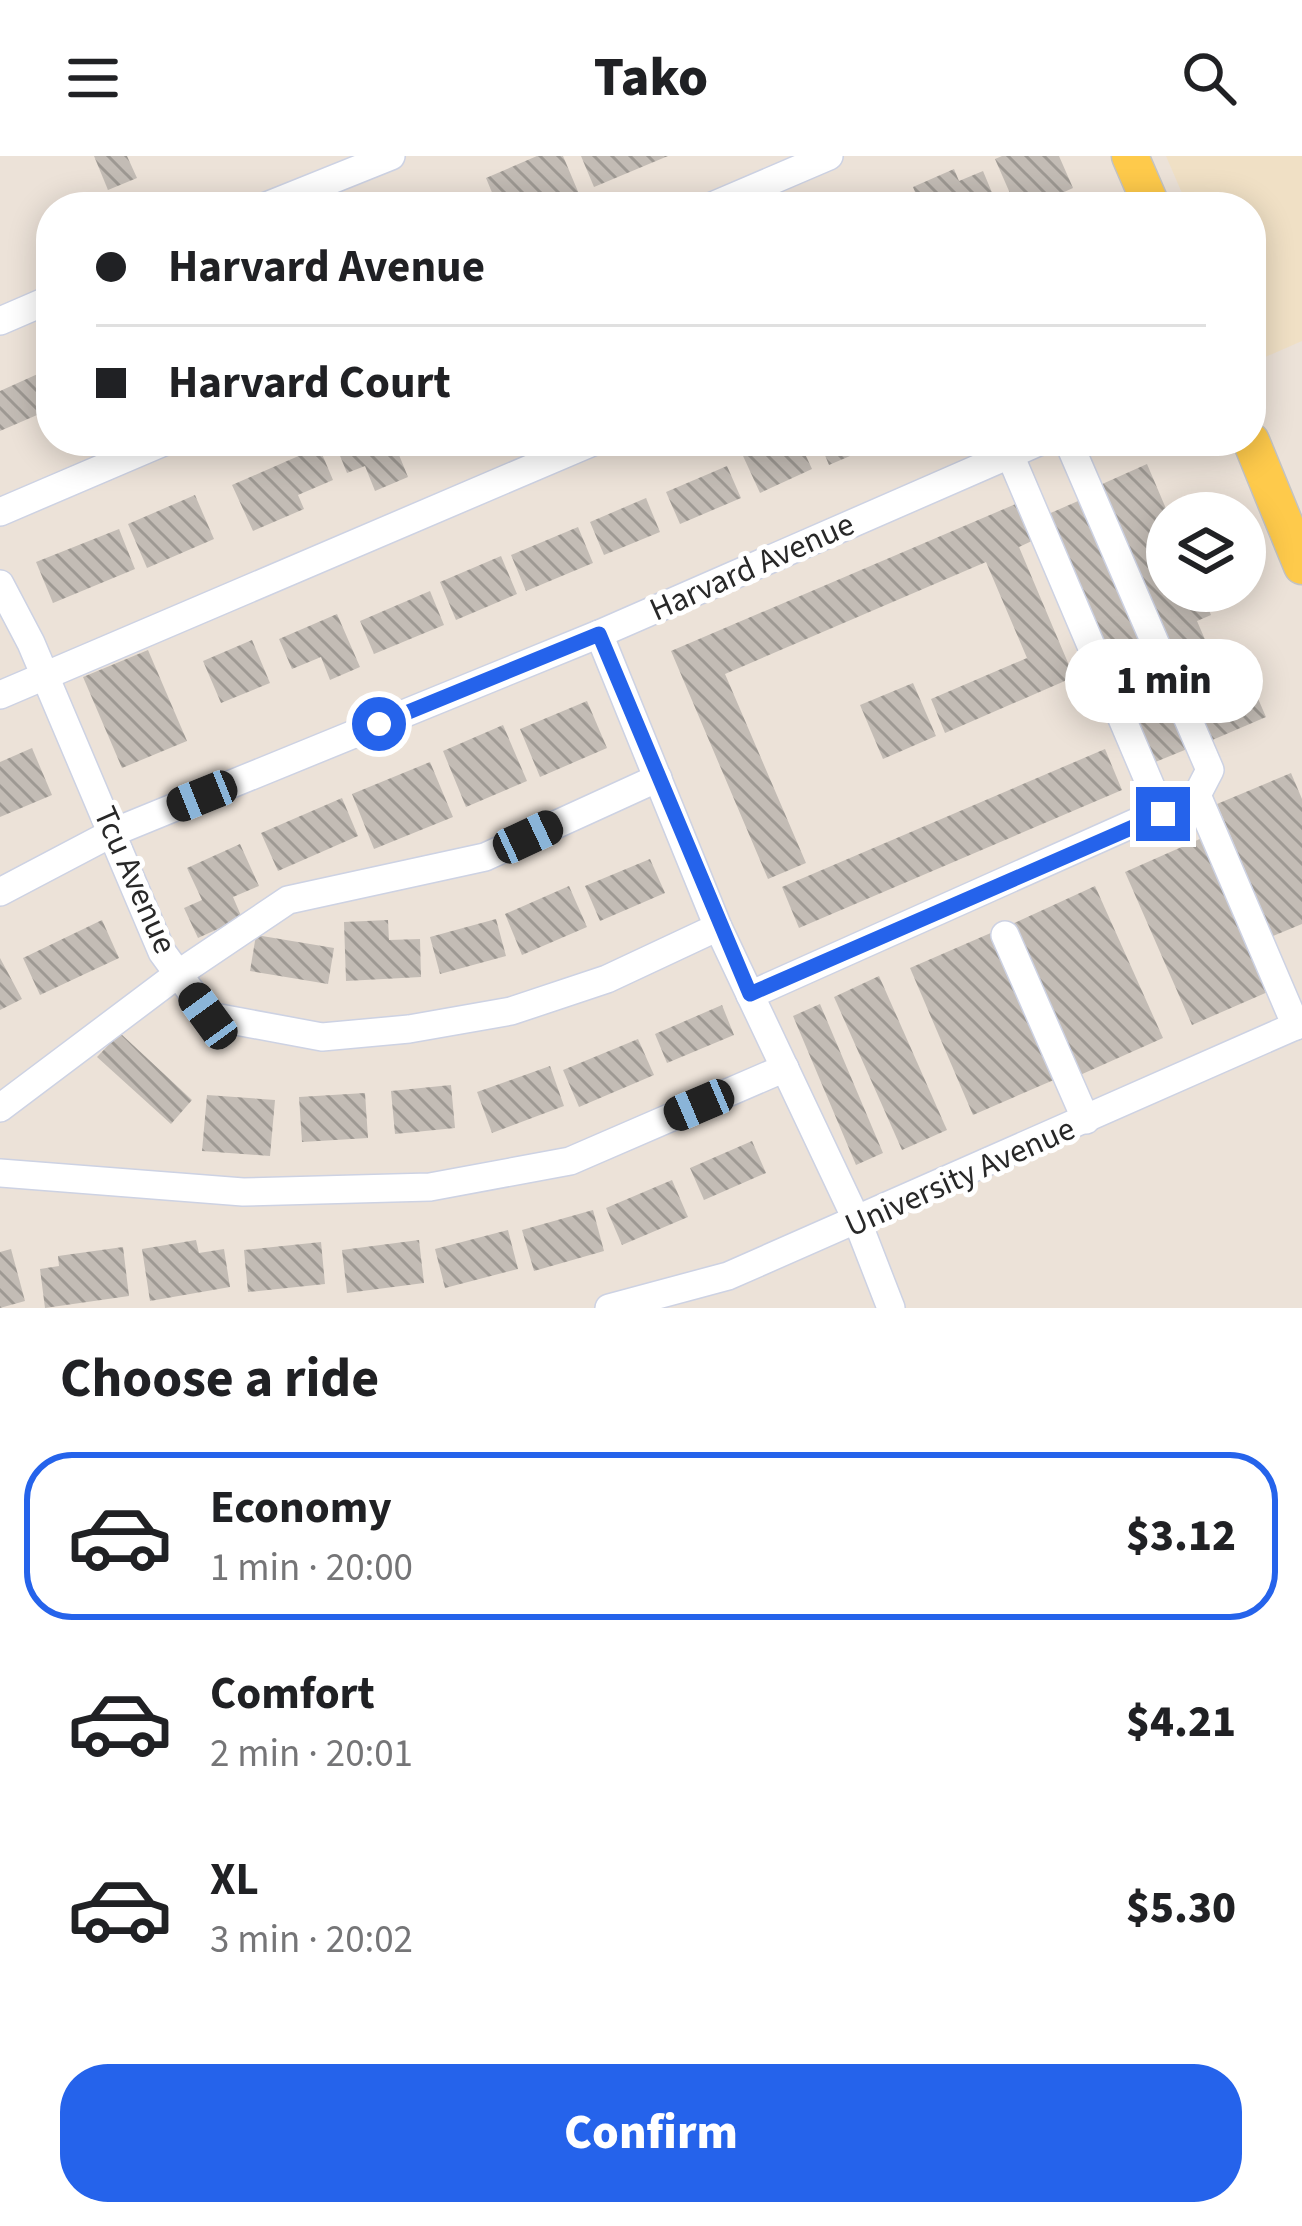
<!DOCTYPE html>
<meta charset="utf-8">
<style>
:root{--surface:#fff;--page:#f2f2f2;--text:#202124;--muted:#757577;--line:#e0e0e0;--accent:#2563eb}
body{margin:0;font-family:"Source Sans 3",sans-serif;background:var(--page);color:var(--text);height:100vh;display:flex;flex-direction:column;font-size:45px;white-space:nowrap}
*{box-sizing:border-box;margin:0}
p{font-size:39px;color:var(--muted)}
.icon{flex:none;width:66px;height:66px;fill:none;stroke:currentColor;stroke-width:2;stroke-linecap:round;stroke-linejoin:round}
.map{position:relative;height:1152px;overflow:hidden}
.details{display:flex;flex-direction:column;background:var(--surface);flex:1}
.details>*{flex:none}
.guide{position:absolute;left:36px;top:36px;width:1230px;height:264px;border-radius:48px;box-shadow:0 6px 30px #0003;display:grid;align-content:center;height:264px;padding:0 60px;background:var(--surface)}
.tools{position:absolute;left:1146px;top:336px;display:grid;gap:24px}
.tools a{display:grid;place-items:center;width:120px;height:120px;border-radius:50%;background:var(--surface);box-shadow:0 6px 30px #0003;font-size:60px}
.end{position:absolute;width:54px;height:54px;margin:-27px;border:15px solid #2563eb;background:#fff;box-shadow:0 0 0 6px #fff}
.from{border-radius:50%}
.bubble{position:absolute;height:84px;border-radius:42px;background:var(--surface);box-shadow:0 6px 30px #0003;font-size:39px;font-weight:800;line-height:84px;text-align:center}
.car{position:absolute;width:36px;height:72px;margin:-36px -18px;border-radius:15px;box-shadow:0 0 9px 3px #0007;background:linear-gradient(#222 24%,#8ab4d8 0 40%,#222 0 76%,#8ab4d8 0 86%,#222 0)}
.guide b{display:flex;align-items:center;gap:42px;height:114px;font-size:45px}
.guide b+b{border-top:3px solid var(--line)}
.guide i{width:30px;height:30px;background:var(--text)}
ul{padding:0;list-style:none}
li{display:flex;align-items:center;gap:36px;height:168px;margin:0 24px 18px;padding:0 36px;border:6px solid transparent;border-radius:48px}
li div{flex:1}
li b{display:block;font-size:45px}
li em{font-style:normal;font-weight:800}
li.on{border-color:var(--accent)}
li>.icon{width:108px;height:108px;stroke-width:1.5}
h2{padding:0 60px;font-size:54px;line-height:144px}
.button{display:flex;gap:24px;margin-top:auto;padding:24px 60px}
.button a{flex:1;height:138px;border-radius:48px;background:var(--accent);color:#fff;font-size:48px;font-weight:800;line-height:138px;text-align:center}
header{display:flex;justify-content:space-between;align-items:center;height:156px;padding:0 60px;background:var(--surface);font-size:54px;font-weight:800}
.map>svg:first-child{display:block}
.education{fill:#f0e0c5}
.building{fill:url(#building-back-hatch)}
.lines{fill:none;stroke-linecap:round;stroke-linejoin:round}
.minor-casing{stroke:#cdd2e3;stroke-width:30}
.major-casing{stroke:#c3c3c3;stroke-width:39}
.minor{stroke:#fff;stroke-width:27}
.major{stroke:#feca4b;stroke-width:36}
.route{stroke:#2563eb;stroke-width:15}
.labels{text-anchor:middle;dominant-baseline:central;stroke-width:10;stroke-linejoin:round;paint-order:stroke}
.street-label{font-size:33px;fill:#282828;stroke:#fff}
</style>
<header><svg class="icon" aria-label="menu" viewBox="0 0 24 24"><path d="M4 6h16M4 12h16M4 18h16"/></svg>Tako<svg class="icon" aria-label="search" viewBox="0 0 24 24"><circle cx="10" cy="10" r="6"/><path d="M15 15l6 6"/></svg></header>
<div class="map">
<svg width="1302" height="1152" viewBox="0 0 1302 1152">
<defs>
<pattern id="building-back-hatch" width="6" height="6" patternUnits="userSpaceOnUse" patternTransform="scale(3)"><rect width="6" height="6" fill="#c3bcb5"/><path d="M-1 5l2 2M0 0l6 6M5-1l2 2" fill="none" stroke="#9e9993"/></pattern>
</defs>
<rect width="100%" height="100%" fill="#ece2d8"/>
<!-- education -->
<polygon class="education" points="1166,0 1302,0 1302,185 1256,205 1251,193 1251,51 1188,51"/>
<!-- building -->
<g class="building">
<polygon points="94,0 127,0 137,22 108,34"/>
<polygon points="537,0 563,0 582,45 545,51 540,38 498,51 486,22"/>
<polygon points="581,0 668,0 594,31"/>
<polygon points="1002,0 1059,0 1073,32 1031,51 1016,51 995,3"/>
<polygon points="954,13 959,25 983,15 998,51 921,51 913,31"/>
<polygon points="51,212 51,271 44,256 0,275 0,235"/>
<polygon points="334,285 417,285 397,294 408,321 375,335 365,310 347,317"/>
<polygon points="747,285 799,285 812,313 760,337 738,289"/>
<polygon points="819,285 885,285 829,309"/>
<polygon points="319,291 333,324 298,339 304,353 253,375 232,329"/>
<polygon points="1147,308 1167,355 1167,435 1201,435 1211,459 1197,465 1219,516 1242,506 1266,561 1210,585 1100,329"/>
<polygon points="727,310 741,342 680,368 666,336"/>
<polygon points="195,339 214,383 147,412 128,368"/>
<polygon points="646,342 660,376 604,399 590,366"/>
<polygon points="1085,342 1192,591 1153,607 1046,359"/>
<polygon points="1018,347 1034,384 1019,391 1074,521 945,577 931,543 1027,502 986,406 725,518 806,707 768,723 671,495"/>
<polygon points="578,371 593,407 526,435 511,399"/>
<polygon points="119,373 135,413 53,447 36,406"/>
<polygon points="501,400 517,438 456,464 440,426"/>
<polygon points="430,435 444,469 374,498 360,465"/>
<polygon points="337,458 360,511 330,524 321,501 292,513 279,483"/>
<polygon points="252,484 270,527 221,547 203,505"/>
<polygon points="148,494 187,585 122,612 83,521"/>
<polygon points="913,527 936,580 883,603 860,549"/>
<polygon points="587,545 607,592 540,621 520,573"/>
<polygon points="503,569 527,625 466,651 443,595"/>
<polygon points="32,592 52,639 0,661 0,606"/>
<polygon points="1105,593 1122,634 799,772 782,731"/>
<polygon points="430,606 453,661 374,693 352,638"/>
<polygon points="1291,617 1302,643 1302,768 1273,780 1217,648"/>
<polygon points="342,642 358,680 278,715 261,677"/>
<polygon points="1202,682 1270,835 1192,869 1125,716"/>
<polygon points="240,688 259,730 233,741 242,762 198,782 184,752 202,744 187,712"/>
<polygon points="650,703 665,737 600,765 585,730"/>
<polygon points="569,730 587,771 522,799 505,758"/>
<polygon points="1095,730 1163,882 1080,919 1012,768"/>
<polygon points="496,763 506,800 440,818 430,781"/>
<polygon points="102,764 119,802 40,839 23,802"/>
<polygon points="388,764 389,784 420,783 421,821 346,825 344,766"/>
<polygon points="993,776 1056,923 973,959 910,812"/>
<polygon points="256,779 334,792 328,828 250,815"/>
<polygon points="0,802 22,843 0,854"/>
<polygon points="879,820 947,974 902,994 834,841"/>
<polygon points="820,848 883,997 856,1009 793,860"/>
<polygon points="722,849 734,879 667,907 655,878"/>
<polygon points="120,877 192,944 171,968 97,901"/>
<polygon points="638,883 654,919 579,951 563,914"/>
<polygon points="550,910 564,950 492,977 477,936"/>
<polygon points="451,929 455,972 395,978 391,935"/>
<polygon points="365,937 368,982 302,986 299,941"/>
<polygon points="207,939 275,944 270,1000 202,995"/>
<polygon points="752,985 766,1017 704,1044 690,1012"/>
<polygon points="672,1024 688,1061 622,1089 606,1052"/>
<polygon points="593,1054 604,1095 534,1115 522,1074"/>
<polygon points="508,1074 518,1113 445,1132 435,1093"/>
<polygon points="196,1084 199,1097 224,1093 230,1131 150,1145 142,1093"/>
<polygon points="419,1084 424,1127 347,1137 342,1094"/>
<polygon points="321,1086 325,1128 248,1136 244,1094"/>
<polygon points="123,1091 129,1140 45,1152 40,1113 59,1110 58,1100"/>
<polygon points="11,1093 25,1145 0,1152 0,1096"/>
</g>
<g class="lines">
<defs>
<g id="minor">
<polyline points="264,51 391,0"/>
<polyline points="710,51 829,0"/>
<polyline points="0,165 51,143"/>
<polyline points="1010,299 1163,659"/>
<polyline points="0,356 166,285"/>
<polyline points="0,428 31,487 162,796 209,860 322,881 409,873 511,855 607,823 718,771"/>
<polyline points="599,478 718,771 858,1067 891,1152"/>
<polyline points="0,539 595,285"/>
<polyline points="1197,639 1296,870"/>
<polyline points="0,736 114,676 599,478 1041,285"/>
<polyline points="1005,779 1086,964"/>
<polyline points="750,839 1197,639 1210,614 1068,285"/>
<polyline points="0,952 178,818 288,744 485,701 658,622"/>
<polyline points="0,1017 243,1036 430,1031 570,1005 785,912"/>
<polyline points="609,1152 728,1120 1302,867"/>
</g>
<g id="major">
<polyline points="1130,0 1152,51"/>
<polyline points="1251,285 1302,410"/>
</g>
</defs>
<!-- minor casing -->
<use href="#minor" class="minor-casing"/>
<!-- major casing -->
<use href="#major" class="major-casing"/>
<!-- minor -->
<use href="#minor" class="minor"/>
<!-- major -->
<use href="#major" class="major"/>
</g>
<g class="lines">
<!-- route -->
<polyline class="route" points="379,568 599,478 750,838 1163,658"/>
</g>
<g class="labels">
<!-- street labels -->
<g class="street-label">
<text transform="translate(752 411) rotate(-24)">Harvard Avenue</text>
<text transform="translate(135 724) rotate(66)">Tcu Avenue</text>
<text transform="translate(960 1021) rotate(-24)">University Avenue</text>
</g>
</g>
</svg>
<div class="tools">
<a><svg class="icon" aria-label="layers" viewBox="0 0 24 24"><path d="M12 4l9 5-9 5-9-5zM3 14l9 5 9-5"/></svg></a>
</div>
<i class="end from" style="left:379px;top:568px"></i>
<i class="end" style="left:1163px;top:658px"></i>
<div class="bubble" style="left:1065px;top:483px;width:198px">1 min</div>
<i class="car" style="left:202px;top:640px;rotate:248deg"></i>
<i class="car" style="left:528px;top:681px;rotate:65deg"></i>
<i class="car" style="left:208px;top:860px;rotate:324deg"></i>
<i class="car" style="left:699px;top:949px;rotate:247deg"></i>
<div class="guide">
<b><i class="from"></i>Harvard Avenue</b>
<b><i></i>Harvard Court</b>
</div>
</div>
<section class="details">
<h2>Choose a ride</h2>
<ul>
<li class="on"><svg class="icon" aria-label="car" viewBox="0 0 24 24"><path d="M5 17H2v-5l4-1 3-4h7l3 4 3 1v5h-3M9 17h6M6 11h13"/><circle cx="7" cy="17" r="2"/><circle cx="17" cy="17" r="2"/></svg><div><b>Economy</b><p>1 min · 20:00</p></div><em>$3.12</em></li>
<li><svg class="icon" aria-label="car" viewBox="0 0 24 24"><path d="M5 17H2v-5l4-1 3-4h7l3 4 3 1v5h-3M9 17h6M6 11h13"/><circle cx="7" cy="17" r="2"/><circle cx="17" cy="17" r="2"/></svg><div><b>Comfort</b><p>2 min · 20:01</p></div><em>$4.21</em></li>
<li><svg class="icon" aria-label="car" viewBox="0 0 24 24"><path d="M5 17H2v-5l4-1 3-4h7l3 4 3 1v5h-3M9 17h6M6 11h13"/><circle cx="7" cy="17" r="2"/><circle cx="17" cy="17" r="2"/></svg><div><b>XL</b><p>3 min · 20:02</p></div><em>$5.30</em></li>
</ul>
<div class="button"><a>Confirm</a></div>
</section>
